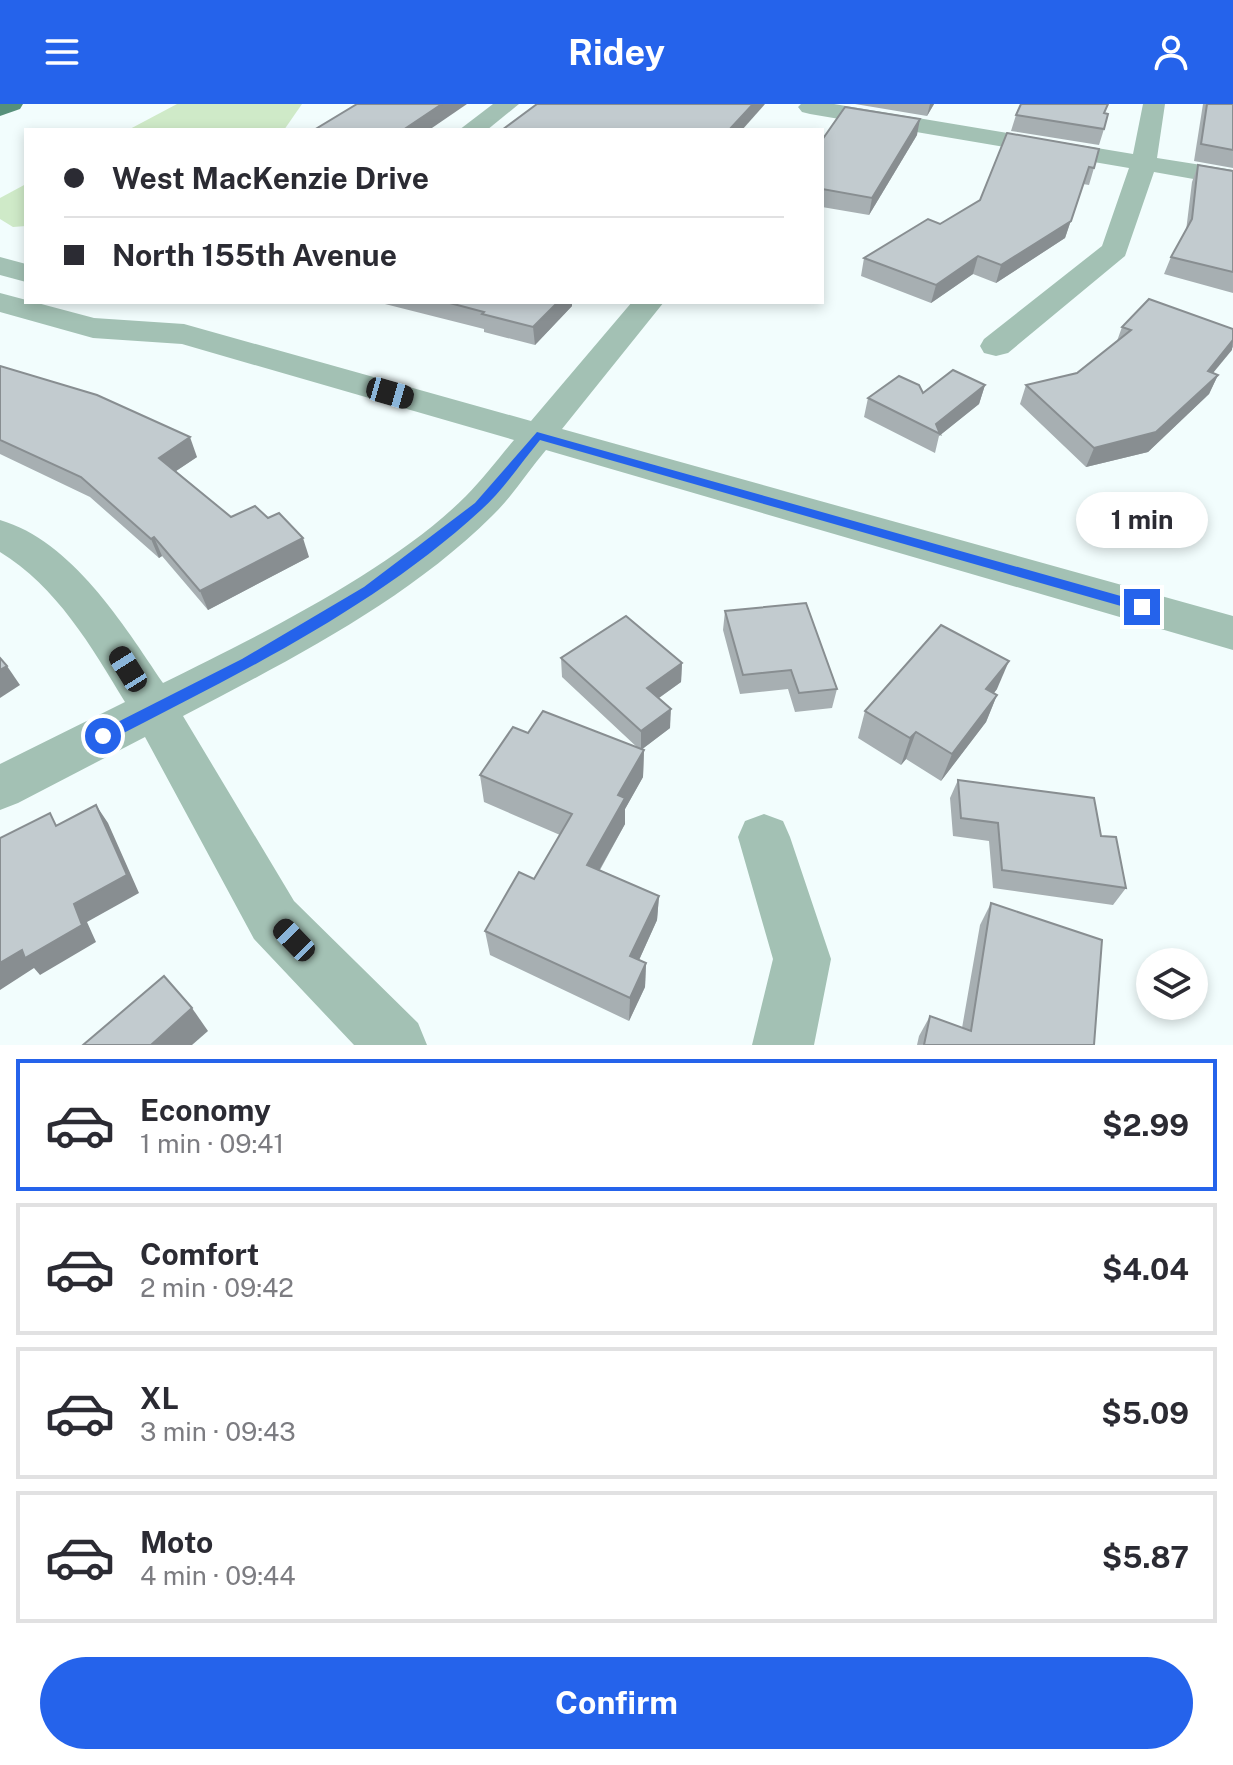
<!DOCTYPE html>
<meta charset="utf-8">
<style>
:root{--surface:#fff;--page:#f2f2f3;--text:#2b2b33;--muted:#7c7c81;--line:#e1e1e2;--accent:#2563eb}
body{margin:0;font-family:"Public Sans",sans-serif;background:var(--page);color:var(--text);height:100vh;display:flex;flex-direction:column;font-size:30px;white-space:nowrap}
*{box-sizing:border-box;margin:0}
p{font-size:26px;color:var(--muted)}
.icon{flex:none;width:44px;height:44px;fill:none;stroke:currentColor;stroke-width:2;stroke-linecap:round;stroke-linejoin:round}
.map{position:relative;height:941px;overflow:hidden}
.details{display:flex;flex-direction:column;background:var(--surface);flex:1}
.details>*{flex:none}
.top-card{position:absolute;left:24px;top:24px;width:800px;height:176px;border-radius:0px;box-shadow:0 4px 12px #0003;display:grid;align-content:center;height:176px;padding:0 40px;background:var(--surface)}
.buttons{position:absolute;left:1136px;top:844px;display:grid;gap:16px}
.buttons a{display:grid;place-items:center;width:72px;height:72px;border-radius:50%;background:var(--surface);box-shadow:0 4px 12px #0003;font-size:40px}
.end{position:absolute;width:36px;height:36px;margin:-18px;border:10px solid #2563eb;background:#fff;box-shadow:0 0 0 4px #fff}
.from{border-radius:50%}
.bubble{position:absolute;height:56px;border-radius:28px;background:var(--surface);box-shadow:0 4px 12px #0003;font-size:26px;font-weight:700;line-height:56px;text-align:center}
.car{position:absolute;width:24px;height:48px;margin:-24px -12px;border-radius:10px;box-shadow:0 0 6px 2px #0007;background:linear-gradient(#222 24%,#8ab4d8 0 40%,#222 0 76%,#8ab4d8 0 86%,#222 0)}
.top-card b{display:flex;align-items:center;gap:28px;height:76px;font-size:30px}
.top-card b+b{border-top:2px solid var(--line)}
.top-card i{width:20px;height:20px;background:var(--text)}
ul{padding:14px 0 0;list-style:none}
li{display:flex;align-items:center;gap:24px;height:132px;margin:0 16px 12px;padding:0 24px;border:4px solid var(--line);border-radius:0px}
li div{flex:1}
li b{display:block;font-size:30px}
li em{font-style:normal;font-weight:700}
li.selected{border-color:var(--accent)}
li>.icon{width:72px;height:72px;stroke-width:1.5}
.button{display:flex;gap:16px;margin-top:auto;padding:16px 40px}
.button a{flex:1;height:92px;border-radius:48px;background:var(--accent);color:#fff;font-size:32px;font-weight:700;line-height:92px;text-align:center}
header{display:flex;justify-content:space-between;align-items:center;height:104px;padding:0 40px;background:var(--accent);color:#fff;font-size:36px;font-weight:700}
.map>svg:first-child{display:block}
.green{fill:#cfeac8}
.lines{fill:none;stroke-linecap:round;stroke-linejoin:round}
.minor{fill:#a3c1b4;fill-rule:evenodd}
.major{fill:#56907a;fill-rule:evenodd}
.wall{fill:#a7afb2}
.shaded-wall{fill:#888e91}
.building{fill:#c2cbcf;stroke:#888e91;stroke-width:2}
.route{fill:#2563eb}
</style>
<header><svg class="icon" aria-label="menu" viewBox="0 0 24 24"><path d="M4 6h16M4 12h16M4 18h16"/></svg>Ridey<svg class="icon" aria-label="person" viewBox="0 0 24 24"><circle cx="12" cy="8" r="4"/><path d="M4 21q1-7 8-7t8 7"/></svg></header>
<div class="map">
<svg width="1233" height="941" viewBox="0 0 1233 941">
<rect width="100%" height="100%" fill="#f2fdfd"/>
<!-- green -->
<g class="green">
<polygon points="177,0 302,0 284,26 128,26"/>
<polygon points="26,80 26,122 13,123 0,115 0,94"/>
</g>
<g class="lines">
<!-- minor -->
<g class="minor">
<polygon points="493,0 519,0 487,26 459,26"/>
<polygon points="801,0 834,0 1133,50 1143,0 1165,0 1157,54 1233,66 1233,82 1154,68 1125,152 1008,249 996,252 984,249 980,242 984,235 1102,142 1129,64 810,10 802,8 798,3"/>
<polygon points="0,153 26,160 26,178 0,171"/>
<path d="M 0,189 L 94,214 L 184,220 L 531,317 L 632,198 L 664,198 L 562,325 L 1233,512 L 1233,546 L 546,346 C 528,367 512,393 492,412 C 405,498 290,556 183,612 L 294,797 L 418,919 L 427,941 L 354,941 L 254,835 L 145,633 L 18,699 L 0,706 L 0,660 L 125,598 C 92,543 56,482 0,448 L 0,416 C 72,437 123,520 163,579 C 258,532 391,467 466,392 C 483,375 498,355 514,336 L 182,240 L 93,234 L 0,208 Z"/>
<polygon points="764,710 783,717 790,733 831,855 814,941 752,941 773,855 738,733 745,717"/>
</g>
<!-- major -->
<polygon class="major" points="0,0 23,0 20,5 0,12"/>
</g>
<!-- wall -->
<g class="wall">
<polygon points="855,0 934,0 927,12"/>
<polygon points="1203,0 1233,0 1233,64 1194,57"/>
<polygon points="1106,10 1104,25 1099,41 1011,27 1016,11"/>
<polygon points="1007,29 1094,64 1089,81 1083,80 1065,134 996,179 973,170 931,199 861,172 864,154 940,120 980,96"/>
<polygon points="917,31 869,111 822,103 822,36"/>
<polygon points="1198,61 1233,67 1233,189 1164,170 1171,153 1186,127 1192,78"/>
<polygon points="377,198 572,198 572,202 535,241 484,228 484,225"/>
<polygon points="1122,223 1233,225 1233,243 1212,269 1218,271 1209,290 1148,348 1086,363 1020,300 1026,281 1077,269 1117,237"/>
<polygon points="0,262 197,353 176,367 231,413 309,453 208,506 162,452 159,454 90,393 0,350"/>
<polygon points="985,281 979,300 939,332 935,349 864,313 868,294 923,289"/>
<polygon points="725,507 837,585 832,604 795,608 788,585 740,590 723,526"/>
<polygon points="561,554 682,559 681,578 659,594 670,624 641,646 644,646 643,673 625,705 625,720 600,766 659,792 657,816 639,856 646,859 645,883 629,917 490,851 485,827 534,775 560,731 484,698 480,671 528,629 639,645 562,573"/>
<polygon points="997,585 994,589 997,591 986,618 941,677 906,655 901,661 858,634 865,607"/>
<polygon points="958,676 1101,732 1126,784 1113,801 993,784 989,737 953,732 950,694"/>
<polygon points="991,799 1094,941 917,941 919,932 930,912 962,924 980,821"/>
</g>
<!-- shaded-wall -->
<g class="shaded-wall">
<polygon points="442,0 467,0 429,26 403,26"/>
<polygon points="753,0 765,0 742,26 729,26"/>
<polygon points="930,0 934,0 927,12"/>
<polygon points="920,15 917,31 869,111 872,94"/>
<polygon points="1089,63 1065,134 996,179 1001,161"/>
<polygon points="978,152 973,170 931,199 936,181"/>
<polygon points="558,198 572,198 572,202 535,241 533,223"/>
<polygon points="1233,236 1232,246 1199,286 1208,267"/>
<polygon points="1218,271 1209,290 1148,348 1086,363 1094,344"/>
<polygon points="985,281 979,300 939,332 940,330 936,320"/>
<polygon points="190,333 197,353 167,373 159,354"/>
<polygon points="154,433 162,452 159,454 151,435"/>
<polygon points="303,434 309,453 208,506 200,487"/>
<polygon points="1009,557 997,585 975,612 986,585"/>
<polygon points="682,559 681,578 646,603 647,584"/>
<polygon points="7,562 20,581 0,594 0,566"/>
<polygon points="997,591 986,618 941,677 952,650"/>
<polygon points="671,605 670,624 641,646 641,627"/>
<polygon points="916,628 906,655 901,661 910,634"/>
<polygon points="644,646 643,673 625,705 625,720 588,786 587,761 618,691"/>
<polygon points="96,701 108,719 139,789 87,818 96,838 40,871 34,864 0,886 0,859"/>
<polygon points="659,792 657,816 630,876 630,852"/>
<polygon points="646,859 645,883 629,917 630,894"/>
<polygon points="192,904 208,927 192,941 151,941"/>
</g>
<!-- building -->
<g class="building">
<polygon points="357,0 442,0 403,26 314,26"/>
<polygon points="537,0 753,0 729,26 502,26"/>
<polygon points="1021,0 1108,0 1104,9 1108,10 1104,25 1016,11"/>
<polygon points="1207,0 1233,0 1233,46 1201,40"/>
<polygon points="845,3 920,15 872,94 822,85 822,36"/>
<polygon points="1007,29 1099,45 1094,64 1089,63 1071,117 1001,161 978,152 936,181 864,154 928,115 940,120 980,96"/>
<polygon points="1198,61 1233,67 1233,168 1171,153 1192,115"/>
<polygon points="1149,195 1233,225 1233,236 1208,267 1218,271 1156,328 1094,344 1026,281 1077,269 1131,226 1122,223"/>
<polygon points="446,198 558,198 533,223 482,210 484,208"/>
<polygon points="0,262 97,291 190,333 159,354 231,413 255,402 268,414 279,409 303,434 200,487 154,433 151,435 81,373 0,336"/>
<polygon points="953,266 985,281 936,320 940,330 868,294 899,272 919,281 923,289"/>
<polygon points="806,499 837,585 799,589 791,566 743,571 725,507"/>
<polygon points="626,512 682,559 647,584 671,605 641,627 561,554"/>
<polygon points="941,521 1009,557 986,585 997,591 952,650 916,628 910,634 865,607"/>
<polygon points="0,554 7,562 0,566"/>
<polygon points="543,607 644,646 618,691 625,694 587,761 659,792 630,852 646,859 630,894 485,827 519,768 534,775 572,710 480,671 513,623 528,629"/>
<polygon points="958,676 1094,694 1101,732 1116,733 1126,784 1002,766 998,719 961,714"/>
<polygon points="96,701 127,771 74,800 82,821 25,854 22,846 0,859 0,734 50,709 56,722"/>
<polygon points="991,799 1102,836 1094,941 924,941 930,912 971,927"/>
<polygon points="164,872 192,904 151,941 83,941"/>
</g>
<!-- route -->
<path class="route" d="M 537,328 L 1142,498 L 1149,503 L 1142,508 L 540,336 C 521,359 503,386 481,406 C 373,505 238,570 108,637 L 98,637 L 98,628 L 242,555 L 364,483 L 475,399 Z"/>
</svg>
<div class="buttons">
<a><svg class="icon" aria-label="layers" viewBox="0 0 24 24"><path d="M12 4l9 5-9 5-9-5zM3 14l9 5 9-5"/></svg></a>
</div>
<i class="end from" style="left:103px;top:632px"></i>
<i class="end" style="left:1142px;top:503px"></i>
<div class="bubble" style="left:1076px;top:388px;width:132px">1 min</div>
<i class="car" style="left:390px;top:289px;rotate:106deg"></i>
<i class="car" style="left:128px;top:565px;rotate:328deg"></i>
<i class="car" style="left:294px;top:836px;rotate:316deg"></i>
<div class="top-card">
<b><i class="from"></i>West MacKenzie Drive</b>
<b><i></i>North 155th Avenue</b>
</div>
</div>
<section class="details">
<ul>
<li class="selected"><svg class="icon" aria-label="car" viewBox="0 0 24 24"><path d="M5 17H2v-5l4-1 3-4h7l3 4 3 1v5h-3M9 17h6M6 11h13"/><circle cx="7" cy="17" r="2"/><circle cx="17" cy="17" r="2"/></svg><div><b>Economy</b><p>1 min · 09:41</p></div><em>$2.99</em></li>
<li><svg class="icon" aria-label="car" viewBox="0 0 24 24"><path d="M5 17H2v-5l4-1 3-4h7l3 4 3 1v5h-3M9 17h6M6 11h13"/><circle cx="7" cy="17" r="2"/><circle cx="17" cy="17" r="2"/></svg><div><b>Comfort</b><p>2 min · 09:42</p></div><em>$4.04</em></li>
<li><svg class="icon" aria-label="car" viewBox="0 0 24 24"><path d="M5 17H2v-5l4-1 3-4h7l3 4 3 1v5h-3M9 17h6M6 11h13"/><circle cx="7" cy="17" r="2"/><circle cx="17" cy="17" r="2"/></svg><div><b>XL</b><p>3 min · 09:43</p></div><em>$5.09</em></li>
<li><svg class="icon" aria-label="car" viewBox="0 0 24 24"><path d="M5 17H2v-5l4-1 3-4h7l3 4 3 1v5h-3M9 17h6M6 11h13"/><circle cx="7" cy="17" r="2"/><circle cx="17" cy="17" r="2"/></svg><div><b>Moto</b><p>4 min · 09:44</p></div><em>$5.87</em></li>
</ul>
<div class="button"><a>Confirm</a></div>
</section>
